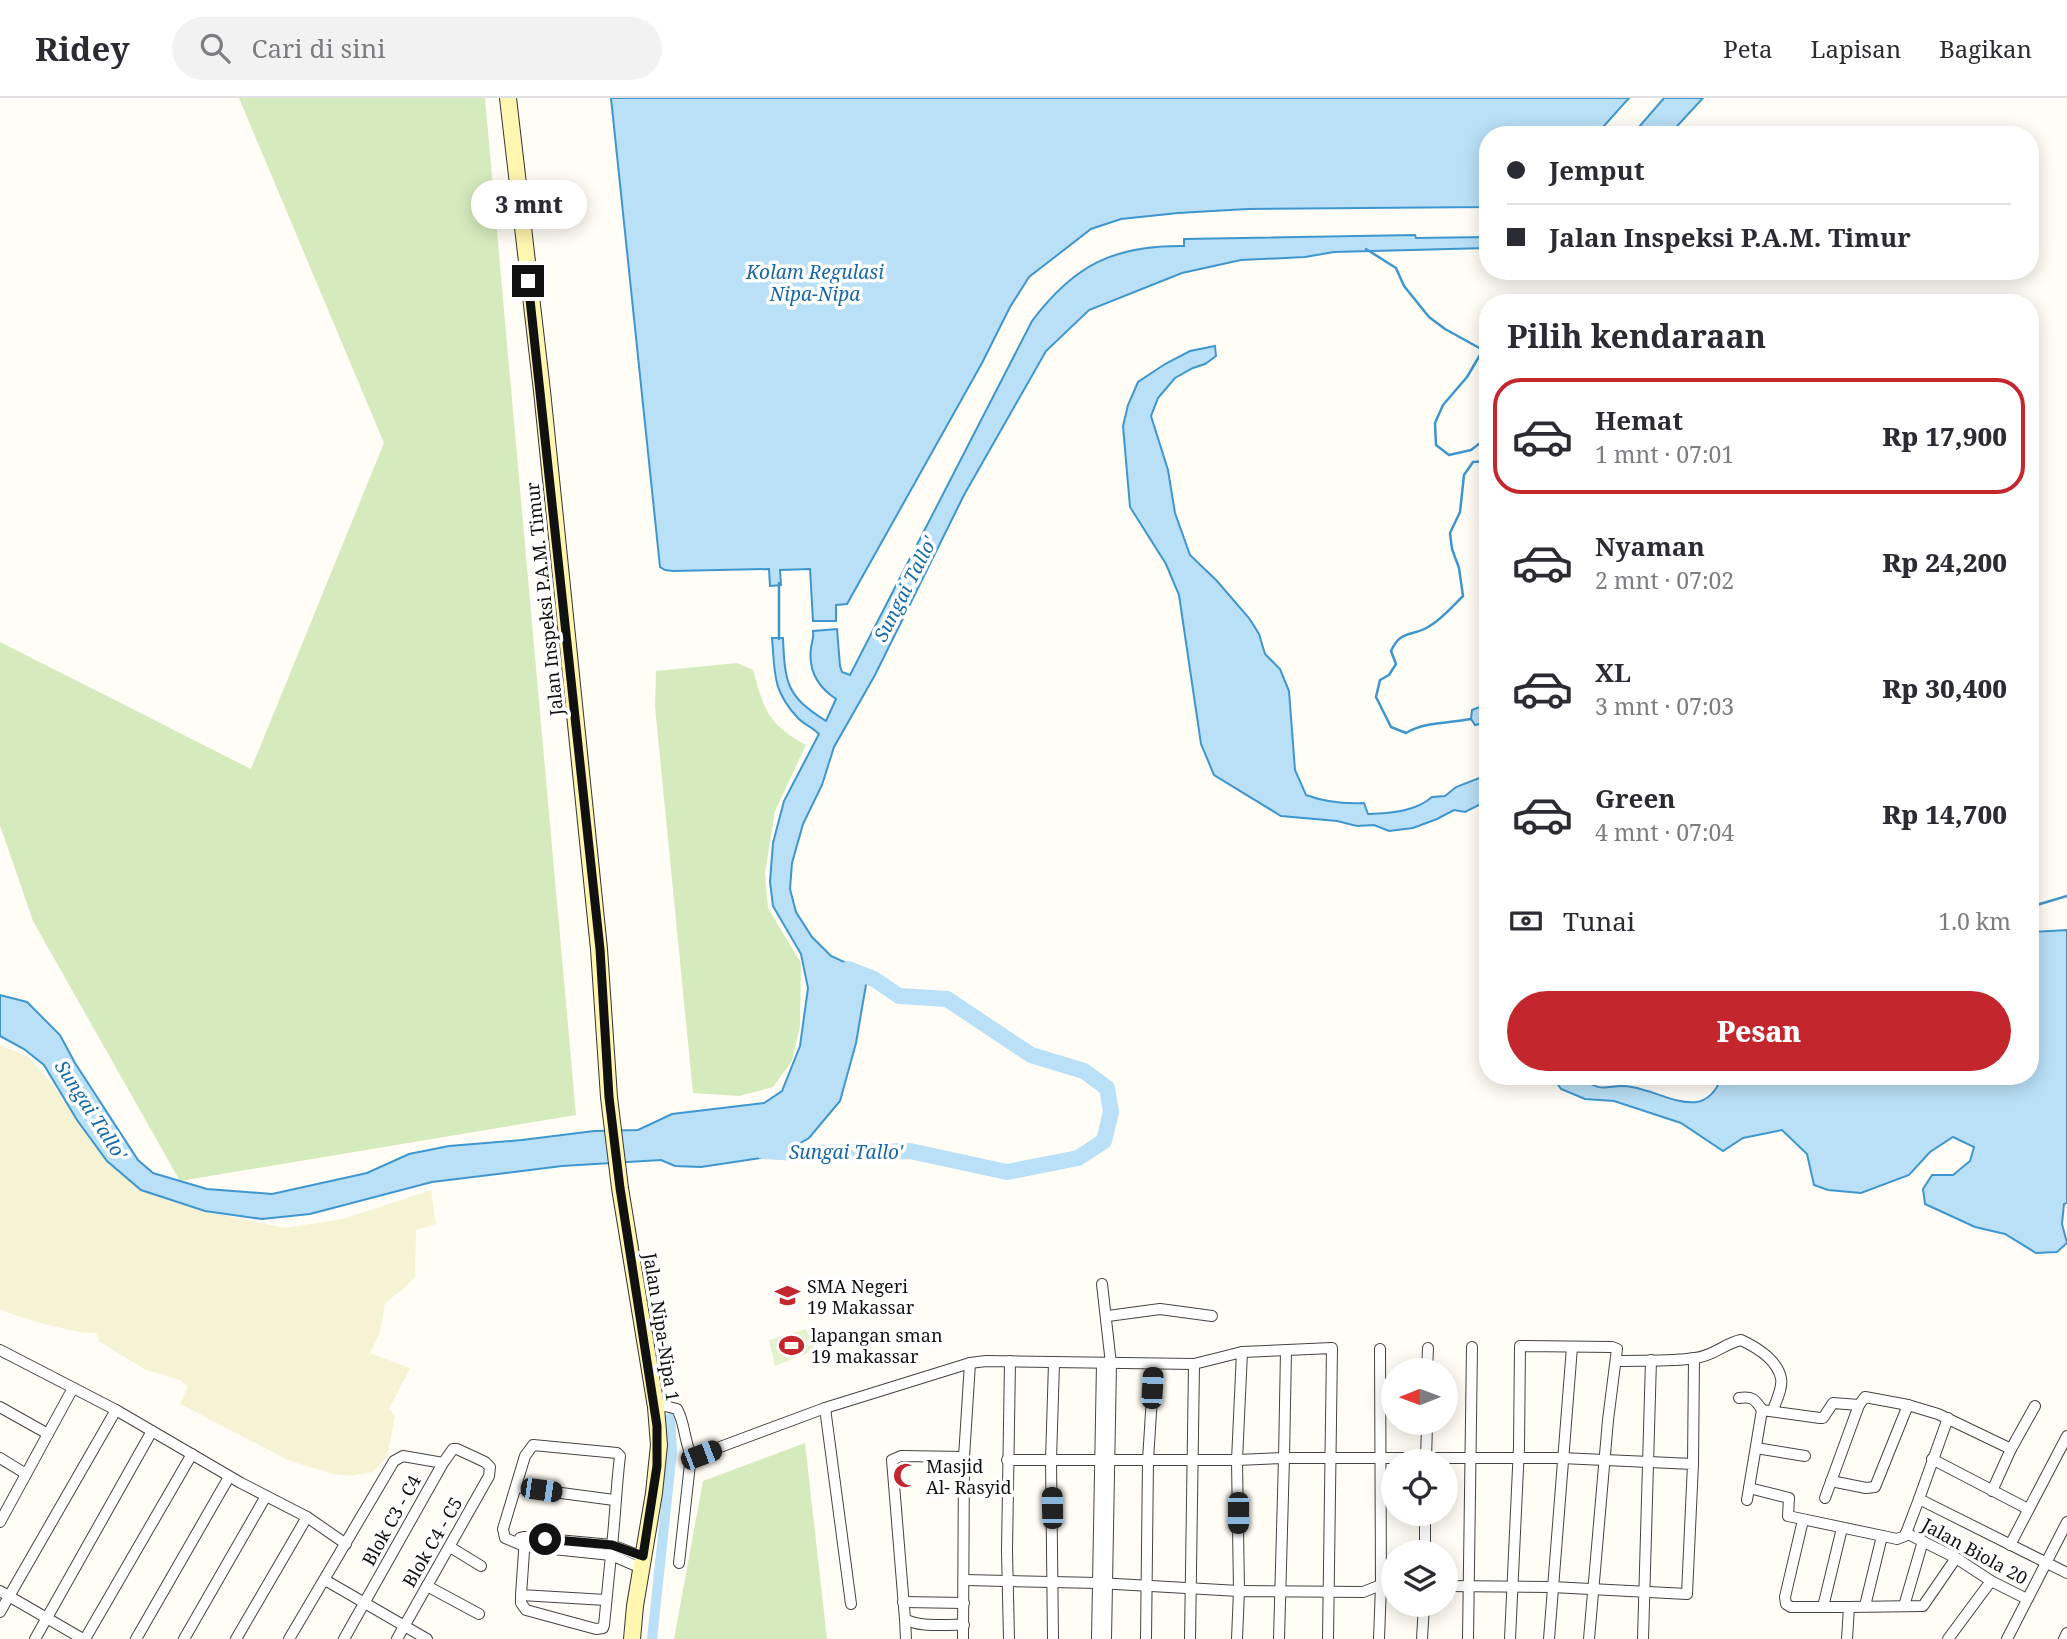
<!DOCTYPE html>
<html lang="id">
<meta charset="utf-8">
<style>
:root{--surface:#fff;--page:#f2f2f3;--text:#2b2b33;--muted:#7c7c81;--line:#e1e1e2;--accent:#c4262e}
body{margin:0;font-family:"Noto Serif",serif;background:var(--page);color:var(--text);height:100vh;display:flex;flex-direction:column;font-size:26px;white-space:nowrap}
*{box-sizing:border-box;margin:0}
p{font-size:23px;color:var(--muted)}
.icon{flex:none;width:38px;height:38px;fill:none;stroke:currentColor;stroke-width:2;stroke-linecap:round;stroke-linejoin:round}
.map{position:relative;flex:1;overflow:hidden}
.sheet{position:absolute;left:1479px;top:196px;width:560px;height:791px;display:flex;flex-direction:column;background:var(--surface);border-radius:28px;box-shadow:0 4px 18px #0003}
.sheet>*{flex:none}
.guide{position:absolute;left:1479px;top:28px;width:560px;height:154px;border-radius:28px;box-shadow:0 4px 18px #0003;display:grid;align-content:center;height:154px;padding:0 28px;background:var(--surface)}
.needle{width:46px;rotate:269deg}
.buttons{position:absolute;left:1381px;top:1260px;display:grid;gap:14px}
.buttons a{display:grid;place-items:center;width:77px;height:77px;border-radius:50%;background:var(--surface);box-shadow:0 4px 18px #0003;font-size:35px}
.end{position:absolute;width:32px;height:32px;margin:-16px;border:9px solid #111;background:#fff;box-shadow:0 0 0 4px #fff}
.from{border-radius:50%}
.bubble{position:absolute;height:49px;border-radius:24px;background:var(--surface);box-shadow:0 4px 18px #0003;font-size:23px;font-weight:800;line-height:49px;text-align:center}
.car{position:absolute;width:21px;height:42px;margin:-21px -10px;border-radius:9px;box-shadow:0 0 5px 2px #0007;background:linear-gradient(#222 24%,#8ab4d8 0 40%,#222 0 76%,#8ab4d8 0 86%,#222 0)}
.guide b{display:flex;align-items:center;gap:24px;height:66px;font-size:26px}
.guide b+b{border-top:2px solid var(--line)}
.guide i{width:18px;height:18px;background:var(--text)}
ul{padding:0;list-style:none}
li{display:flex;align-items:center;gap:21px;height:116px;margin:0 14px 10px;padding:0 14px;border:4px solid transparent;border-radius:28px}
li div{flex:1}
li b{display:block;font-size:26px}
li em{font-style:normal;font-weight:800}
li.current{border-color:var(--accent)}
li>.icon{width:63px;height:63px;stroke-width:1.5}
h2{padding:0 28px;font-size:32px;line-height:84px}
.pay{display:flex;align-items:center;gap:18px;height:77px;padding:0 28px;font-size:26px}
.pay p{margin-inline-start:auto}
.cta{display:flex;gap:14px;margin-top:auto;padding:14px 28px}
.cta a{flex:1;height:80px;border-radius:42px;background:var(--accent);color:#fff;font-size:28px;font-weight:800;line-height:80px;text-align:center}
header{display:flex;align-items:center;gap:42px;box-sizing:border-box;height:98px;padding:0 35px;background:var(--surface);border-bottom:2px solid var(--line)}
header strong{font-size:33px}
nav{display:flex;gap:38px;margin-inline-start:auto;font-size:24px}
.search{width:490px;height:63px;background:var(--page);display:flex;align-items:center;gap:18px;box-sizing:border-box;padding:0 24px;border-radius:38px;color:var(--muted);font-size:26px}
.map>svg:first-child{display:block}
.farmland{fill:#f6f3d4}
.green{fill:#d5ebbd}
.pitch{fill:#e6f2cf}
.water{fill:#b9e0f7;stroke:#3f96cf;stroke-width:2}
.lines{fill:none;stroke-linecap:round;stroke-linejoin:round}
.stream{stroke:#3f96cf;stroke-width:2.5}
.canal{stroke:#b9e0f7;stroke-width:10}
.river{stroke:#b9e0f7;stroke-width:16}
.street-casing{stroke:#444;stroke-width:12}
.secondary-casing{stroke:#333;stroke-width:18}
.street{stroke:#fff;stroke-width:10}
.secondary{stroke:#fff6b0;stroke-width:16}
.route{stroke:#111;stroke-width:9}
.labels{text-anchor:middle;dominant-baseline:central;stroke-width:7;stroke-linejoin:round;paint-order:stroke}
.street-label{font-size:18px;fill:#111;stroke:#fff}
.poi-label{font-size:18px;fill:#111;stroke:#fff;text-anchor:start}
.water-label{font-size:19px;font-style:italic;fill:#1768a6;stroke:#fff}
</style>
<header>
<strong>Ridey</strong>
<div class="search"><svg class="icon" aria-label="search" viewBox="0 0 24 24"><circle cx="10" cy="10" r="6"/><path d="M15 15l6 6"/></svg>Cari di sini</div>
<nav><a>Peta</a><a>Lapisan</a><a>Bagikan</a></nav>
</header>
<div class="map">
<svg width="2067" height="1541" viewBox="0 0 2067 1541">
<rect width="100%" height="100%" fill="#fffdf5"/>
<!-- farmland -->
<polygon class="farmland" points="0,947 29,959 52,986 107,1063 141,1092 205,1113 284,1130 343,1121 431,1092 436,1126 416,1132 415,1179 403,1191 385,1205 380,1234 370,1255 410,1270 389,1311 395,1318 387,1358 373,1374 350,1378 333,1376 290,1363 180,1306 188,1288 180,1282 146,1272 100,1244 96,1235 79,1234 40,1225 0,1212"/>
<!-- green -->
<g class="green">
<polygon points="239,0 485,0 576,1017 180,1083 33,823 0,727 0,544 251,671 384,345"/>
<path d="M 737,565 L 753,572 C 764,611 768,627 806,647 L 775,713 L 765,775 L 768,810 L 801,865 L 800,928 L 792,963 L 773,989 L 739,998 L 693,995 L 655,609 L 656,573 Z"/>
<polygon points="805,1345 827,1541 674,1541 703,1383"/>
</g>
<!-- pitch -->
<polygon class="pitch" points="806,1231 815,1252 775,1268 769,1242"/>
<!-- water -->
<g class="water">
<polygon points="611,0 1629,0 1596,37 1488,37 1487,109 1248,111 1178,115 1121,121 1091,131 1029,179 1010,209 982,265 847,506 836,507 836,523 813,523 810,471 780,472 781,487 770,488 769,471 673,473 665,472 660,469"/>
<polygon points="1664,0 1703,0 1669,37 1632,37"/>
<path d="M 1415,137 L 1416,140 L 1487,139 L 1487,150 L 1334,154 L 1305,159 L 1241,162 L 1182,175 L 1089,212 L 1046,253 L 964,397 L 875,577 L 834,649 L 822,687 L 803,726 L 792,765 L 790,791 L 796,814 L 812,839 L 831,858 L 868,875 L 856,945 L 840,1003 L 809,1040 L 780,1057 L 701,1069 L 675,1068 L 661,1062 L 562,1068 L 432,1084 L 310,1116 L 262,1121 L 205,1113 L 141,1092 L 107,1063 L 77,1022 L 44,967 L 24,951 L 0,938 L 0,897 L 27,904 L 60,937 L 75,965 L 138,1062 L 153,1075 L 207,1091 L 272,1096 L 367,1075 L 409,1056 L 449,1048 L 522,1042 L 594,1033 L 638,1032 L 672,1016 L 764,1005 L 782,993 L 800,948 L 808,890 L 801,856 L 773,808 L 770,784 L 773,745 L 784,703 L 819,636 C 812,629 803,626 797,619 C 772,592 775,574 772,540 L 783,540 C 785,585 786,598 826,623 L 836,601 C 818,589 808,573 811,550 C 812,543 814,540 813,533 L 837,531 L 840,568 L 842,574 L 850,577 L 1032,223 C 1074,167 1114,147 1184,148 L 1184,141 Z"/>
<path d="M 1215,248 L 1216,258 L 1205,266 L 1193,270 L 1175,280 L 1158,300 L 1151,318 L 1168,372 L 1175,415 L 1190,457 L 1217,483 L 1249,520 L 1259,536 L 1265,556 L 1280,571 L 1289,593 L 1295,672 L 1306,697 C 1325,704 1343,706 1364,705 L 1368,716 C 1390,715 1415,714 1432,699 L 1445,698 L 1456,689 L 1487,677 L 1487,703 L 1465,714 L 1454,712 L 1437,721 L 1413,730 L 1389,733 L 1374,727 L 1357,728 L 1337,723 L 1281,718 L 1214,677 L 1201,646 L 1179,497 L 1166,466 L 1130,409 L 1123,328 L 1128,307 L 1138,284 L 1165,266 L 1190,253 Z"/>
<polygon points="1482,608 1487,609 1487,624 1475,627 1471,621 1472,612"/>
<path d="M 2067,832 L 2067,1105 L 2064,1106 L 2062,1126 L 2067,1145 L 2057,1154 L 2036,1155 L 2005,1136 L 1975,1129 L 1925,1106 L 1923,1091 L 1932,1077 L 1953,1077 L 1970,1063 L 1974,1049 L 1953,1039 L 1930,1054 L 1909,1077 L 1861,1095 L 1828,1092 L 1814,1087 L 1807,1056 L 1782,1032 L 1743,1040 L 1723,1053 L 1681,1025 L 1614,1003 L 1585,1001 L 1561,991 L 1552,978 L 1580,978 C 1604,999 1608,984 1632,989 C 1667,995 1705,1026 1722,978 L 2030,978 L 2030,834 Z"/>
</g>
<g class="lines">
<!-- stream -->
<g class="stream">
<polyline points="1366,151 1396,170 1404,188 1429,219 1445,231 1483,252 1467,279 1443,307 1435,325 1436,347 1449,357 1471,352 1488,339"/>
<polyline points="779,485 779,541"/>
<path d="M 1471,621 C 1449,625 1424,624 1406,635 L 1391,629 L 1376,599 L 1380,582 L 1389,577 L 1396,566 L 1391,553 C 1401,531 1412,539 1428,529 C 1441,522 1453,508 1463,498 L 1459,470 L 1452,451 L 1450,435 L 1460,414 L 1464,377 L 1473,364 L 1488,363"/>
<polyline points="2030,809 2067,798"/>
</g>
<!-- canal -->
<polyline class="canal" points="652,1541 672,1353 670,1320"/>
<!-- river -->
<polyline class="river" points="763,1053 798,1055 910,1053 1007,1074 1078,1060 1104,1043 1111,1014 1107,990 1084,973 1031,957 947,901 899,898 874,881 848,871"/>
<defs>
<g id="street">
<polyline points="1102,1186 1111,1266 1106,1541"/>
<polyline points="1108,1218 1160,1211 1212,1218"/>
<polyline points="0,1252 116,1312 241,1385 307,1419 346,1446"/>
<polyline points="1286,1252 1284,1360 1561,1360 1693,1366 1687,1496 1552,1489 1446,1488"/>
<polyline points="1242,1254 1332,1250 1328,1541"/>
<path d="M 1617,1263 C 1643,1262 1670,1264 1695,1260 C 1714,1258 1725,1245 1741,1242 C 1756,1249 1777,1262 1781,1280 C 1783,1290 1776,1303 1773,1312"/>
<polyline points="1427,1272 1428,1250"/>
<path d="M 1739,1300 C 1752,1298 1755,1301 1762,1312"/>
<polyline points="0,1309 48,1336"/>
<path d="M 656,1309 L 665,1308 L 677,1311 C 685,1325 684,1342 691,1357 L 696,1358 L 825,1310 L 970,1265 L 986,1263 L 1194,1266 L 1242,1254 L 1237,1362 L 1007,1362"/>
<polyline points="825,1310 851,1506"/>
<polyline points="1756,1350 1805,1358"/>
<polyline points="0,1360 26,1376"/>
<polyline points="1932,1361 2028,1411"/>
<polyline points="1426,1363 1427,1325"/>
<polyline points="1693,1366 1694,1260"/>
<polyline points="1831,1383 1866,1390 1875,1389 1908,1307"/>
<polyline points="516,1389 614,1402"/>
<polyline points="1749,1390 1789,1400 1788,1418 1897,1441 1905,1438 1919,1401 2067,1475"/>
<polyline points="1992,1393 2011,1351 2035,1308"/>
<polyline points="1825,1400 1859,1307 1865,1299 1908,1307 1938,1316 2011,1351"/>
<polyline points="1919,1401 1948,1320"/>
<polyline points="1747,1402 1762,1312 1820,1320 1823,1320 1833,1305 1859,1307"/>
<polyline points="1803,1422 1785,1499 1786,1506 1791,1509 1849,1509 1847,1541"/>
<polyline points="0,1424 73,1290"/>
<polyline points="1906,1435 1956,1460 1991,1483 2027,1501"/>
<polyline points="525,1439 521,1497 606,1502"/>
<polyline points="520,1440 525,1439 612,1447 643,1459"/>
<polyline points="2010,1447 2067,1338"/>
<polyline points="450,1449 481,1468"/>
<polyline points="1425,1454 1425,1416"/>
<polyline points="679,1465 691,1357"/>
<polyline points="325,1482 427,1541"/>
<polyline points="965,1482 1098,1485 1239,1493 1237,1362 1284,1360 1279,1541"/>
<polyline points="427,1488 479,1516"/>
<polyline points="0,1493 83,1541"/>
<path d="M 521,1497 L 521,1505 L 526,1512 L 596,1531 L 603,1530 L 604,1527 L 611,1457 C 615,1424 616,1391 620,1358 L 617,1355 L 533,1347 L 525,1358 L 503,1431 L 505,1440 L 524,1448 L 611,1457 L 641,1470"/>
<polyline points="903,1504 964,1505"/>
<polyline points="1865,1508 1882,1438"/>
<polyline points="1904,1508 1923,1443"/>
<polyline points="1823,1509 1842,1430"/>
<polyline points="1849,1509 1923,1508 1956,1460"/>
<polyline points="0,1514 116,1312"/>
<polyline points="905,1521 906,1541"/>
<path d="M 964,1527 C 946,1526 920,1530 905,1521 L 892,1362 L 901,1358 L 964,1359"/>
<polyline points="35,1541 152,1333"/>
<polyline points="85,1541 192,1356"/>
<polyline points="136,1541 229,1379"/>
<polyline points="184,1541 266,1398"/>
<polyline points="236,1541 307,1419"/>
<polyline points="289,1541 394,1363 403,1358 443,1365"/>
<polyline points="344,1541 443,1365 453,1351 457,1351 485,1364 490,1369 489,1378 397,1541"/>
<polyline points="963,1541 964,1359 970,1265"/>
<polyline points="1009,1541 1007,1453 1010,1263"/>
<polyline points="1053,1541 1051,1362 1054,1265"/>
<polyline points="1097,1541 1102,1265"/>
<polyline points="1146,1541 1148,1362 1154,1267"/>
<polyline points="1190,1541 1194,1266"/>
<polyline points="1237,1541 1239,1493 1363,1494 1381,1487 1393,1487"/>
<polyline points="1379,1541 1381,1487 1380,1251"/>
<polyline points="1422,1541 1424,1507"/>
<polyline points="1468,1541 1472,1249"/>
<polyline points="1510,1541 1519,1349 1520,1248 1612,1249 1617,1251 1608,1322 1589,1541"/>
<polyline points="1549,1541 1572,1249"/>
<polyline points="1643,1541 1651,1262"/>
<polyline points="1948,1541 1991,1483"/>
<polyline points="2007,1541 2067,1424"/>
<polyline points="2064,1541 2067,1535"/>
</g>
<polyline id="secondary" points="508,0 542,293 599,851 609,999 620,1090 656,1309 659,1347 654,1395 635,1508 632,1541"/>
</defs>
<!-- street casing -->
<use href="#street" class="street-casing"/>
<!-- secondary casing -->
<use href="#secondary" class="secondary-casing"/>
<!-- street -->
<use href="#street" class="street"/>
<!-- secondary -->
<use href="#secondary" class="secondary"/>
</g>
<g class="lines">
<!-- route -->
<polyline class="route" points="528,183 600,851 609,999 620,1090 657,1328 657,1368 643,1458 612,1447 545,1441"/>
</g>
<!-- icons -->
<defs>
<symbol id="school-bare" viewBox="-9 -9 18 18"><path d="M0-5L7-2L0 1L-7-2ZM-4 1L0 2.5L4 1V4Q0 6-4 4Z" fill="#c4262e" stroke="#fff" stroke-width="2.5" paint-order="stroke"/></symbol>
<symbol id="stadium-bare" viewBox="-9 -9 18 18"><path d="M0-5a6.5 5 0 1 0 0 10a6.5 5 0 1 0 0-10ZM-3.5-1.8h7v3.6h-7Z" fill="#c4262e" stroke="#fff" stroke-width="2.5" paint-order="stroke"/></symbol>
<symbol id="mosque-bare" viewBox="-9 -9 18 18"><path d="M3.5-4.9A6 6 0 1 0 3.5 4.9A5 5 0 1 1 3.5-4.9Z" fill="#c4262e" stroke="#fff" stroke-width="2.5" paint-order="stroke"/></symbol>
</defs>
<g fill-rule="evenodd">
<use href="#school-bare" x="770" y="1180" width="35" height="35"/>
<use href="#stadium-bare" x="774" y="1230" width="35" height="35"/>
<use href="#mosque-bare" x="888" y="1360" width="35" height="35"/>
</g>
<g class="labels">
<!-- street labels -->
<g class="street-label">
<text transform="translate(544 501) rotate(-96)">Jalan Inspeksi P.A.M. Timur</text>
<text transform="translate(662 1229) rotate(81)">Jalan Nipa-Nipa 1</text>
<text transform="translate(391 1422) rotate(-61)">Blok C3 - C4</text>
<text transform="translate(432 1444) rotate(-60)">Blok C4 - C5</text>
<text transform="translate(1975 1453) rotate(29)">Jalan Biola 20</text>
</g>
<!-- poi labels -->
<g class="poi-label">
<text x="807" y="1188">SMA Negeri<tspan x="807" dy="21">19 Makassar</tspan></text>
<text x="811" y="1237">lapangan sman<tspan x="811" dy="21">19 makassar</tspan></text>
<text x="926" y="1368">Masjid<tspan x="926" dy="21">Al- Rasyid</tspan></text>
</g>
<!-- water labels -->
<g class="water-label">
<text x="815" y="174">Kolam Regulasi<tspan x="815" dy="22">Nipa-Nipa</tspan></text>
<text transform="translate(905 491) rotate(-63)">Sungai Tallo'</text>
<text transform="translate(91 1012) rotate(57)">Sungai Tallo'</text>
<text x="846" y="1054">Sungai Tallo'</text>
</g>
</g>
</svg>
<div class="buttons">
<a><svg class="needle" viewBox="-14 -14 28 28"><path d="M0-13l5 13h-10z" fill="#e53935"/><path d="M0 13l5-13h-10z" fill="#7c7c81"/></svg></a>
<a><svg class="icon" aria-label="locate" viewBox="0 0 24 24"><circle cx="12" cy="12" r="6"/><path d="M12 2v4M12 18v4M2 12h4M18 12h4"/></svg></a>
<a><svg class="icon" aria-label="layers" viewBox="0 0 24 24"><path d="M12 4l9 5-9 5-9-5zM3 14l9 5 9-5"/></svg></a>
</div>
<i class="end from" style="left:545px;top:1441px"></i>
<i class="end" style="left:528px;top:183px"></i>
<div class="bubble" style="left:471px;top:82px;width:116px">3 mnt</div>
<i class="car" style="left:1152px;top:1290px;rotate:3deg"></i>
<i class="car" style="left:701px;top:1357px;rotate:69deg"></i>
<i class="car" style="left:541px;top:1392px;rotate:98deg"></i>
<i class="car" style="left:1052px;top:1410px;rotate:359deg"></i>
<i class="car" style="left:1238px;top:1415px;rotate:180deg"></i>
<div class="guide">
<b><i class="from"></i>Jemput</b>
<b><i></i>Jalan Inspeksi P.A.M. Timur</b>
</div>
<section class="sheet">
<h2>Pilih kendaraan</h2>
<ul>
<li class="current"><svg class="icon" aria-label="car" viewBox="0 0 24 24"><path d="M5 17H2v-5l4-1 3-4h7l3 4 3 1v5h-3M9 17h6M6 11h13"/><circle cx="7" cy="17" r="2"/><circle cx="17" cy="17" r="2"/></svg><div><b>Hemat</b><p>1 mnt · 07:01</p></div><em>Rp 17,900</em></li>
<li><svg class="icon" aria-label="car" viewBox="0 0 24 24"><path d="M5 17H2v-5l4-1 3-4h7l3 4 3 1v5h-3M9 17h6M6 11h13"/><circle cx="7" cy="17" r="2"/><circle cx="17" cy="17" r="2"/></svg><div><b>Nyaman</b><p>2 mnt · 07:02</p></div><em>Rp 24,200</em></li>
<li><svg class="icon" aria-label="car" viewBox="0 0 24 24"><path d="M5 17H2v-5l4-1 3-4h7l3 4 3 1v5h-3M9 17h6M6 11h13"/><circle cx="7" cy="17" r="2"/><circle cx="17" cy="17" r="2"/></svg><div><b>XL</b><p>3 mnt · 07:03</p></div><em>Rp 30,400</em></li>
<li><svg class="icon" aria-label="car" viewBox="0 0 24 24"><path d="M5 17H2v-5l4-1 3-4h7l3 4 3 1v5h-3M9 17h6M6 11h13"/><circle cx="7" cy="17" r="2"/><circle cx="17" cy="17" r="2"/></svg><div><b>Green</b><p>4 mnt · 07:04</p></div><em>Rp 14,700</em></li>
</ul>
<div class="pay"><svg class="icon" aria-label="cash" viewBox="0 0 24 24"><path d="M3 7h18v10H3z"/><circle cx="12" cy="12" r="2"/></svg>Tunai<p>1.0 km</p></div>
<div class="cta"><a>Pesan</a></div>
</section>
</div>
